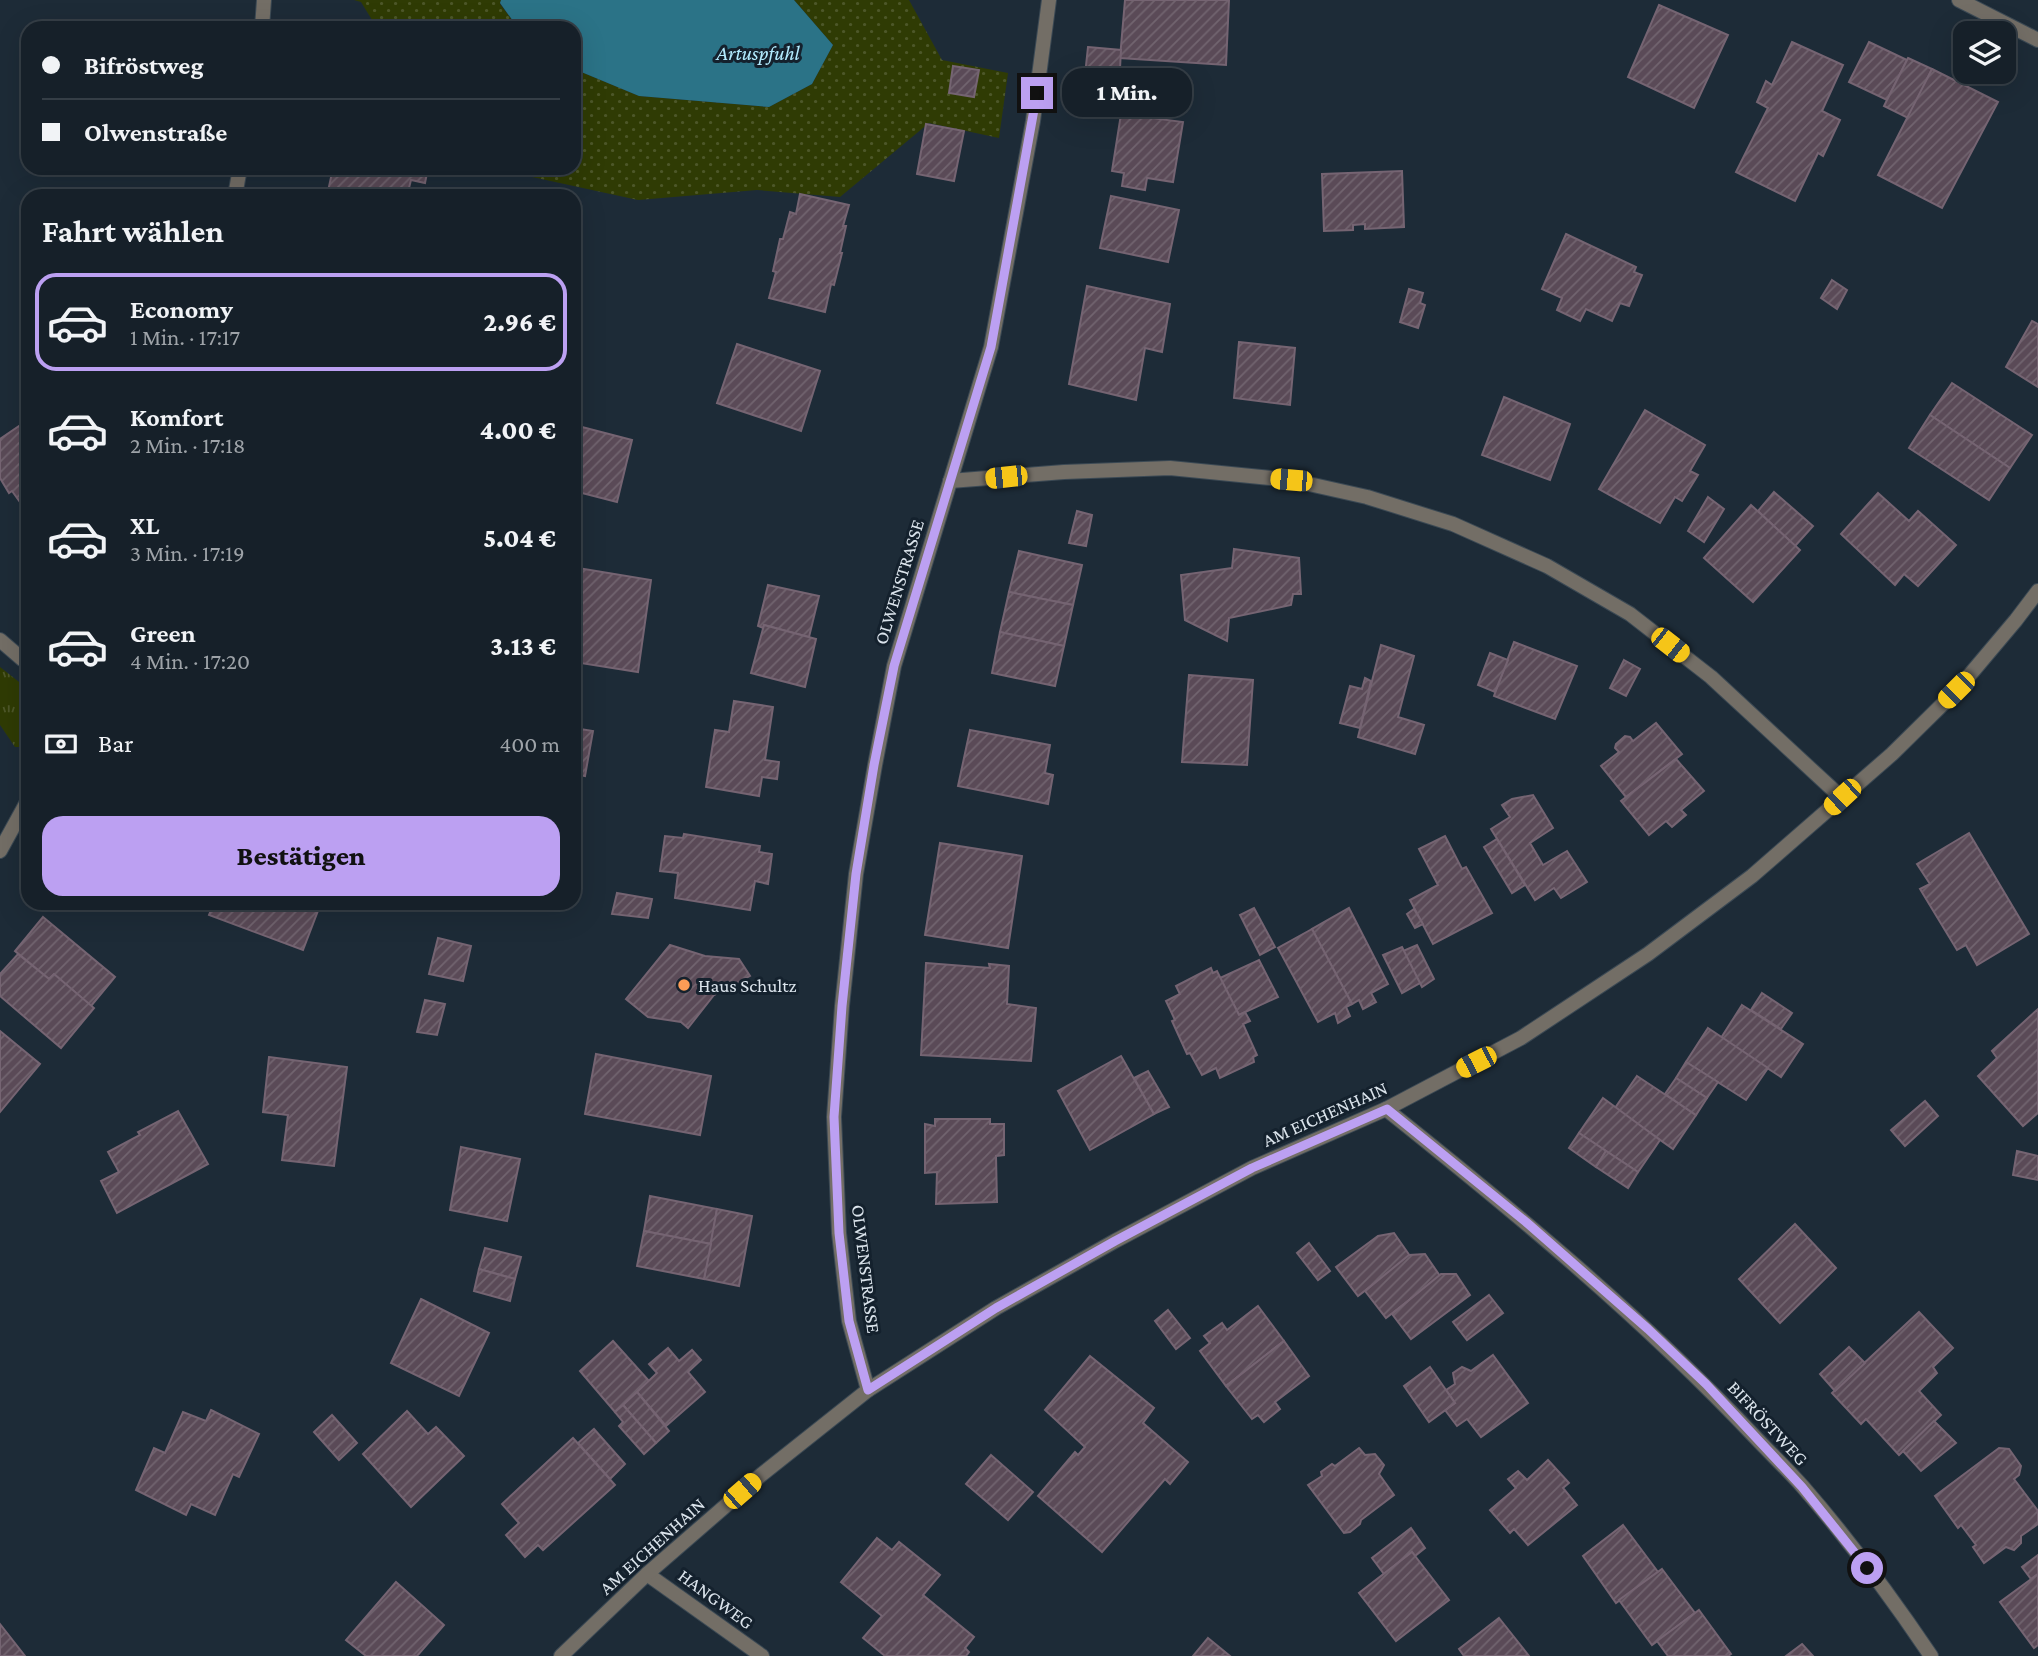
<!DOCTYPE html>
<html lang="de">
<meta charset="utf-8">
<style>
:root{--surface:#162029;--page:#232d35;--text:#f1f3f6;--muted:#9ea3a8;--line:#353e46;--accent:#bca0f2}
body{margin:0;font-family:"Crimson Pro",serif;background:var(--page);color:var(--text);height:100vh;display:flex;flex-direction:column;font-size:26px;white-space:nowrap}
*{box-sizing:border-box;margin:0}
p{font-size:23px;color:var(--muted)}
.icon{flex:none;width:38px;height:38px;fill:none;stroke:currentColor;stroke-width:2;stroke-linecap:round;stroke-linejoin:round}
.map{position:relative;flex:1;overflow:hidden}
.sheet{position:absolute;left:21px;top:189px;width:560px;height:721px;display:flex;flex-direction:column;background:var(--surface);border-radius:21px;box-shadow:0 7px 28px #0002,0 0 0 2px var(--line)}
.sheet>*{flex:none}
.guide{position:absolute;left:21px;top:21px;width:560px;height:154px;border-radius:21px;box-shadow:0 7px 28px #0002,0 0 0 2px var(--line);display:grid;align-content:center;height:154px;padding:0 21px;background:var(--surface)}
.controls{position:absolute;left:1953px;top:21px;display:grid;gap:14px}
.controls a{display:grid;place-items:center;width:63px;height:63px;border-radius:14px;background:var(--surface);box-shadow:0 7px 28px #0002,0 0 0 2px var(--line);font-size:35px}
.end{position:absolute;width:32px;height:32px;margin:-16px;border:9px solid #bca0f2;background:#111;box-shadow:0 0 0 4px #111}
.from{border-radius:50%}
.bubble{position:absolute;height:49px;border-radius:21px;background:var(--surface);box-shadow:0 7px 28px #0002,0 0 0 2px var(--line);font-size:23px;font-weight:800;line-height:49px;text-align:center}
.car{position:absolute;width:21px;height:42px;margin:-21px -10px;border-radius:9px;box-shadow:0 0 5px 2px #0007;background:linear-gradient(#f5c518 24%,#345 0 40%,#f5c518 0 76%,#345 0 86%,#f5c518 0)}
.guide b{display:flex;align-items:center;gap:24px;height:66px;font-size:26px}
.guide b+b{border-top:2px solid var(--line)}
.guide i{width:18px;height:18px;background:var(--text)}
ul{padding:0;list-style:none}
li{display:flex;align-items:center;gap:21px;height:98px;margin:0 14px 10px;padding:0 7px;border:4px solid transparent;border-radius:21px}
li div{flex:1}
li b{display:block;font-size:26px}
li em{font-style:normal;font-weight:800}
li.current{border-color:var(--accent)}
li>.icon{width:63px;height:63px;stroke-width:1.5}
h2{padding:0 21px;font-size:32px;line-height:84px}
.pay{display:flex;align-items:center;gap:18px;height:77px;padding:0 21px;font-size:26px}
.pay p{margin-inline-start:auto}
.button{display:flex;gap:14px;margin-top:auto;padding:14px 21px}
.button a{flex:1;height:80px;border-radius:21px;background:var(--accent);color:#111;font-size:28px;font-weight:800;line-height:80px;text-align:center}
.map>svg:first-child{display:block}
.grass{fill:url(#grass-tufts)}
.park{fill:url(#park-dots)}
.water{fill:#2b7387}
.building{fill:url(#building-hatch);stroke:#756472;stroke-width:2}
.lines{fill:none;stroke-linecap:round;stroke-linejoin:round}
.minor-casing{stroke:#3b4954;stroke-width:16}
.tertiary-casing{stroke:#3b4954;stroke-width:16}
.minor{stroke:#736e66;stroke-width:14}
.tertiary{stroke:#736e66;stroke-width:14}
.route{stroke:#bca0f2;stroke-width:9}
.poi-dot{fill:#fd9c56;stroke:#14212d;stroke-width:2.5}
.labels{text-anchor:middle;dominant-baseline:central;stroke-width:6;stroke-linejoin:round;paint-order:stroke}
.street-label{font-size:19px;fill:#dbe4ec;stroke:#14212d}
.poi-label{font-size:19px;fill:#dbe4ec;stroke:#14212d;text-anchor:start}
.water-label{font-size:21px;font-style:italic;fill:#b3ecff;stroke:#14212d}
</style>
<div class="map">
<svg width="2038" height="1656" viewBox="0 0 2038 1656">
<defs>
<pattern id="grass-tufts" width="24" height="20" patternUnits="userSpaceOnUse" patternTransform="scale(1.75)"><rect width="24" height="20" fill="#2f3b04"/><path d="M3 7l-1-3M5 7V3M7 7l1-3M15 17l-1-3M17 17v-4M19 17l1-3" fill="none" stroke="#4d5729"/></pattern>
<pattern id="park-dots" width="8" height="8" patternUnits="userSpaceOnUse" patternTransform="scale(1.75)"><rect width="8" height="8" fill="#2f3b04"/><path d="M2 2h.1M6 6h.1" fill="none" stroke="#4d5729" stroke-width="1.8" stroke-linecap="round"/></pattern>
<pattern id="building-hatch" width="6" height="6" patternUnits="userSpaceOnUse" patternTransform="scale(1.75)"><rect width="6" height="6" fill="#5a4a57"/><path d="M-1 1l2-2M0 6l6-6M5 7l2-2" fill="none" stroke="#71646f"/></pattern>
</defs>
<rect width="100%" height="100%" fill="#1d2b37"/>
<!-- grass -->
<polygon class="grass" points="0,667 28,689 28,739 24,747 15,747 0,725"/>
<!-- park -->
<g class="park">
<polygon points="354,0 501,0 500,4 518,28 377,28 361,2"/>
<polygon points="794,0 909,0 942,60 1008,73 999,138 929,123 840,197 757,190 638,200 523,175 516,168 574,168 574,69 639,96 769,107 812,84 833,45"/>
</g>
<!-- water -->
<polygon class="water" points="501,0 794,0 833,45 812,84 769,107 639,96 574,69 574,28 518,28 500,3"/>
<!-- building -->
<g class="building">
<polygon points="1125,0 1229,0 1226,65 1120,58"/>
<polygon points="1659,5 1728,35 1694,108 1628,77"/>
<polygon points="1792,42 1843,65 1822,111 1840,120 1823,156 1818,153 1795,201 1736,172 1768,108 1757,102 1766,81 1772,85"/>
<polygon points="1869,42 1907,60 1887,100 1849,82"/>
<polygon points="1088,47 1121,50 1119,87 1084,84"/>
<polygon points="1908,58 1932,69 1908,118 1884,106"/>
<polygon points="953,66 979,70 974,97 949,93"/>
<polygon points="1932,69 1998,102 1942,208 1878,175"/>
<polygon points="1121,114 1183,122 1173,182 1147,178 1145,190 1122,186 1124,173 1112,171"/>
<polygon points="926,124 964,131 954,181 917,174"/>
<polygon points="333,168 428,168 425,183 411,180 407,196 327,196"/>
<polygon points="1402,171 1404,227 1365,229 1365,224 1353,225 1353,230 1324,231 1322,174"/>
<polygon points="800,194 849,205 843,226 846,226 840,253 842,253 834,285 831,284 825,312 769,298 776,272 773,271 780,239 783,239 790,212 796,214"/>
<polygon points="1111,196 1179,210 1168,262 1100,248"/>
<polygon points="1566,234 1636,267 1634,272 1642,275 1629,306 1620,303 1612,321 1586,309 1580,321 1557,310 1562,298 1542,289"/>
<polygon points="1832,280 1847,290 1837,309 1821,298"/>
<polygon points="1087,286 1170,304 1162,352 1145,348 1136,400 1069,384"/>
<polygon points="1409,289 1423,293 1420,303 1425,305 1418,328 1400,322"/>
<polygon points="2032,321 2038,324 2038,387 2006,367"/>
<polygon points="1239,342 1295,348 1290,405 1234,398"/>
<polygon points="737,344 820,371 801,431 717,403"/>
<polygon points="1952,383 2032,435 2010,468 1930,415"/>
<polygon points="1504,397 1570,424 1550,480 1482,455"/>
<polygon points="1645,410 1705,445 1690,471 1698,475 1682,501 1675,497 1660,523 1599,489"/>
<polygon points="1930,415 2010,468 1989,500 1909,448"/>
<polygon points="28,420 28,507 25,509 12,491 9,493 0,478 0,439"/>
<polygon points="582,427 632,440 617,502 574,491 574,459"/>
<polygon points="1774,492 1813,526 1795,546 1758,511"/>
<polygon points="1878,493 1909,521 1918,511 1956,545 1918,586 1904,574 1895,585 1841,534"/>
<polygon points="1708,497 1724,509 1704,542 1688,531"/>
<polygon points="1751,505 1800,550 1753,602 1704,558"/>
<polygon points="1077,511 1092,515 1086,546 1069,543"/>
<polygon points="1234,549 1299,558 1301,594 1293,594 1291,605 1229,618 1227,641 1185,620 1181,575 1232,568"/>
<polygon points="1019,551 1082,565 1073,605 1009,592"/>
<polygon points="578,568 651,580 638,672 574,662 574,597"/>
<polygon points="768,585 819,596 809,637 764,625 763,628 758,626"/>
<polygon points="1009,592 1073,605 1064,646 1000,632"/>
<polygon points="764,625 816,639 805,687 751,673"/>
<polygon points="1000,632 1064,646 1055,686 992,673"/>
<polygon points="1514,642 1577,666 1555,719 1494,696"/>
<polygon points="1381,645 1414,656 1398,717 1424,725 1415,754 1358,737"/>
<polygon points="1490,653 1508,660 1495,692 1478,685"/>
<polygon points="1624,660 1640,669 1626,696 1610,688"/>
<polygon points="1189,675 1253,680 1247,765 1182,762"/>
<polygon points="1365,678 1371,681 1360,728 1340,723 1350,686 1362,689"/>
<polygon points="734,701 773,707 765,760 779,762 777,779 762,777 759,796 706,787 715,730 729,732"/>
<polygon points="1656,723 1682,754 1626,797 1601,766 1619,752 1615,748 1616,744 1625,736 1630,737 1633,741"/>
<polygon points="574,728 593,731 585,776 574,774"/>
<polygon points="970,730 1050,745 1045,773 1053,775 1048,804 958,786"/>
<polygon points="1676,759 1704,791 1681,810 1686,815 1672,827 1666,821 1649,835 1621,801"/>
<polygon points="1533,795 1553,828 1530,843 1543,865 1567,851 1587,882 1561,898 1554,888 1535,900 1491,829 1510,817 1502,805 1512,799"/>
<polygon points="1969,833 2029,934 1977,965 1966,945 1957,950 1920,889 1930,884 1917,864"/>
<polygon points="684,834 760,846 759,852 772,854 768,884 755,881 750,910 675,898 678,873 660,871 665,836 683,838"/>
<polygon points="1445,836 1462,869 1466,867 1492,913 1433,944 1410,900 1438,885 1419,849"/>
<polygon points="1497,839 1525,885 1512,893 1484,847"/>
<polygon points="940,843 1022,856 1008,948 925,935"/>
<polygon points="617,893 652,899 648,918 612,914"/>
<polygon points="214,903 306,903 319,908 303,950 209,915"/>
<polygon points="1254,908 1275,947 1260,955 1240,915"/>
<polygon points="1349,908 1388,984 1371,993 1376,1002 1363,1009 1359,1000 1352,1004 1312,929"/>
<polygon points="1414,909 1423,924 1415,928 1407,914"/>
<polygon points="43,917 115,977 91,1006 54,974 49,979 15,951"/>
<polygon points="1312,929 1352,1004 1346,1007 1350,1016 1338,1023 1335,1013 1318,1022 1278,948"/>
<polygon points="438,938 471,946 463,981 429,974"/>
<polygon points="670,945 705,956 739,959 750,976 714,995 688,1028 681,1022 648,1017 626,999"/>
<polygon points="1417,945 1434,979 1422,987 1403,951"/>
<polygon points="1402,947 1420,983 1402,993 1383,955"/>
<polygon points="18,954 49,979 54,974 94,1008 61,1048 0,996 0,974"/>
<polygon points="1259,960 1278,997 1239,1015 1220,978"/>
<polygon points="926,963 990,968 989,964 1009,966 1007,1004 1036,1008 1031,1061 921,1055"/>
<polygon points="1211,968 1213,973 1217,971 1239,1015 1245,1012 1250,1021 1243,1024 1257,1055 1253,1057 1254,1062 1220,1078 1216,1068 1202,1075 1190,1053 1187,1054 1172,1021 1175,1020 1166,1001 1180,994 1176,986"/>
<polygon points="1762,993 1792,1013 1781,1029 1751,1010"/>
<polygon points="425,1000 445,1004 437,1035 417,1032"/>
<polygon points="1742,1005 1803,1044 1781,1077 1721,1038"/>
<polygon points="2038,1009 2038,1113 2023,1126 1978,1076 1997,1058 1992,1051"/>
<polygon points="1708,1028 1768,1068 1746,1100 1686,1062"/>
<polygon points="0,1031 40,1064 0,1112"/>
<polygon points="596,1054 711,1076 700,1135 585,1114"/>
<polygon points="1121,1056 1154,1114 1090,1150 1058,1091"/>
<polygon points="269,1057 347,1067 334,1166 282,1160 288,1115 263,1112"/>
<polygon points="1686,1062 1718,1082 1707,1098 1676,1078"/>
<polygon points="1148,1071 1169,1107 1154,1114 1134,1078"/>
<polygon points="1637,1076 1696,1115 1673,1149 1615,1108"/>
<polygon points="1676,1078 1707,1098 1696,1115 1665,1094"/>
<polygon points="1603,1098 1660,1140 1638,1172 1579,1133"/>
<polygon points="1925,1101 1938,1116 1905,1146 1891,1130"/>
<polygon points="178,1111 208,1164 117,1213 101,1181 119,1172 108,1152 140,1135 138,1132"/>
<polygon points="935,1119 990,1119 990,1124 1004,1124 1004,1155 996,1156 997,1202 936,1204 937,1172 925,1173 925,1124 935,1126"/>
<polygon points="1579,1133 1606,1151 1596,1167 1569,1148"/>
<polygon points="461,1147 520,1159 507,1221 450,1210"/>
<polygon points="1606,1151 1638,1172 1628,1188 1596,1167"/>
<polygon points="2017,1151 2038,1156 2038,1180 2013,1175"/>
<polygon points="650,1196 717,1209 711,1244 644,1231"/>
<polygon points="717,1209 752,1216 739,1286 704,1279"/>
<polygon points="1795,1224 1836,1268 1780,1323 1739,1279"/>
<polygon points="644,1231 711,1244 704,1279 637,1266"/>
<polygon points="1394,1233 1410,1256 1358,1296 1336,1267 1378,1236"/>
<polygon points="1309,1243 1330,1271 1318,1280 1297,1253"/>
<polygon points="485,1248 521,1257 515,1279 479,1269"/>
<polygon points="1425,1254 1440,1276 1386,1318 1365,1291 1409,1255"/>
<polygon points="479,1269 515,1279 510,1301 474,1291"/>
<polygon points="1441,1274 1456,1274 1470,1295 1411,1339 1392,1314"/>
<polygon points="1489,1295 1503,1313 1467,1340 1453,1322"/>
<polygon points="421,1299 489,1333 459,1396 391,1363"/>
<polygon points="1258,1306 1284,1341 1226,1386 1200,1351 1210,1343 1204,1336 1222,1323 1227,1330"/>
<polygon points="1168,1310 1190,1338 1176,1349 1155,1321"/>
<polygon points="1919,1312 1953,1348 1933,1367 1937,1373 1919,1391 1941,1415 1899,1455 1866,1419 1861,1424 1832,1393"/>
<polygon points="613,1341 649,1381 615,1412 580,1371"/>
<polygon points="1284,1341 1309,1376 1275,1402 1280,1409 1264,1422 1258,1415 1252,1419 1226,1386"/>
<polygon points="1849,1347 1865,1363 1835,1391 1820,1374"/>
<polygon points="668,1348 679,1361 692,1350 701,1360 688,1372 705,1392 666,1426 637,1392 657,1373 649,1364"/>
<polygon points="1493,1355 1528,1403 1481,1437 1467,1419 1457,1426 1445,1410 1455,1403 1446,1390 1455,1384 1453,1373 1462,1367 1471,1371"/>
<polygon points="1090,1356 1154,1408 1143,1423 1188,1462 1170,1484 1165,1479 1102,1552 1038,1496 1075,1452 1078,1455 1085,1447 1045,1410"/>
<polygon points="1430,1367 1455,1403 1429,1422 1404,1386"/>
<polygon points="637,1392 669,1431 656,1443 623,1405"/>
<polygon points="623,1405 656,1443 644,1454 619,1426 623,1422 615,1412"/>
<polygon points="211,1410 259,1434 239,1477 233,1474 215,1515 191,1504 186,1515 136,1490 154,1448 165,1453 183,1412 206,1421"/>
<polygon points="407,1411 428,1434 436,1427 464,1456 411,1507 363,1454"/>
<polygon points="332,1415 357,1443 339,1460 314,1432"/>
<polygon points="1934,1421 1956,1443 1921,1471 1903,1451"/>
<polygon points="594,1429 625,1464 610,1479 578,1443"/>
<polygon points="573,1438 615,1485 543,1550 538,1545 525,1557 506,1535 519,1523 502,1504"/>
<polygon points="1359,1448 1365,1455 1375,1454 1384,1465 1379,1474 1394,1495 1361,1520 1360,1524 1350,1532 1344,1533 1308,1485 1322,1476 1321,1472 1332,1464 1335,1466"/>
<polygon points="1999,1448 2009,1449 2021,1466 2019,1475 2014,1479 2038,1511 2038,1524 2021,1536 2021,1543 2014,1550 2006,1547 1984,1563 1973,1547 1976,1545 1961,1525 1958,1528 1935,1496"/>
<polygon points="991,1455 1033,1492 1008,1520 966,1484"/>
<polygon points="1548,1460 1569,1483 1563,1488 1577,1505 1528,1545 1514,1529 1510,1533 1490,1510 1516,1488 1508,1479 1518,1471 1527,1480"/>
<polygon points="1623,1525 1658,1572 1616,1603 1583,1556"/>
<polygon points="1411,1528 1425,1548 1415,1556 1412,1552 1384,1574 1372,1558"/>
<polygon points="877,1538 892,1550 899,1542 940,1575 923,1595 974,1637 965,1648 969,1652 966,1656 885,1656 863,1638 882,1616 841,1582"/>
<polygon points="1412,1552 1449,1600 1396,1641 1359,1593"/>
<polygon points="2038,1555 2038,1574 2031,1579 2022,1567"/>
<polygon points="1662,1569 1695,1613 1652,1645 1619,1600"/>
<polygon points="2038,1574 2038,1645 2034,1648 2000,1602"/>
<polygon points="396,1582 444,1625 417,1656 366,1656 346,1640"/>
<polygon points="1699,1610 1731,1654 1728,1656 1668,1656 1657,1641"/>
<polygon points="1499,1618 1529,1656 1464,1656 1459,1649"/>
<polygon points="0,1624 25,1656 0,1656"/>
<polygon points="1208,1638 1230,1656 1193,1656"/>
<polygon points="1802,1644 1813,1656 1786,1656"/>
</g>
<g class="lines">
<defs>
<g id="minor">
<polyline points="1959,0 2038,40"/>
<polyline points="262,28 264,0"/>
<polyline points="235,196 240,168"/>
<polyline points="950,481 1064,472 1170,468 1291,480 1367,497 1453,524 1547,566 1630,614 1711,677 1842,798"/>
<polyline points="0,640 22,659 28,661"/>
<polyline points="0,851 28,800"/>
<path d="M 1386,1109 C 1515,1212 1642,1317 1755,1437 C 1771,1454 1788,1470 1803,1487 C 1849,1540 1892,1598 1931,1656"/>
<polyline points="868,1390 849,1321 839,1233 834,1117 842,1006 856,874 875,765 894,666 991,347 1033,121 1049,0"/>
<polyline points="647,1574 762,1656"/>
</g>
<polyline id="tertiary" points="561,1656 647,1574 761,1475 868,1390 996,1308 1115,1241 1252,1168 1386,1109 1521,1038 1648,954 1752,876 1892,754 1957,690 2016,620 2038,591"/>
</defs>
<!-- minor casing -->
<use href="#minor" class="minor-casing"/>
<!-- tertiary casing -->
<use href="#tertiary" class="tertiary-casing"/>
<!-- minor -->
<use href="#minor" class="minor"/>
<!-- tertiary -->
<use href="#tertiary" class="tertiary"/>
</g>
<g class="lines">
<!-- route -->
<polyline class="route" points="1037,93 991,347 894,666 874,765 856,874 842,1006 834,1117 839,1233 849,1321 868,1390 996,1308 1115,1241 1252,1168 1387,1109 1526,1222 1648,1329 1706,1384 1802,1487 1867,1568"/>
</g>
<!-- markers -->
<circle class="poi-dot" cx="684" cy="985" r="7"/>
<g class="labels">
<!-- street labels -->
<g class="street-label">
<text transform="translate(899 582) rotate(-73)">OLWENSTRASSE</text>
<text transform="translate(1325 1114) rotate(-24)">AM EICHENHAIN</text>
<text transform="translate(866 1269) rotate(83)">OLWENSTRASSE</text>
<text transform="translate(1768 1423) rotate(47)">BIFRÖSTWEG</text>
<text transform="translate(652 1546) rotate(-42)">AM EICHENHAIN</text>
<text transform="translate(716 1599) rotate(36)">HANGWEG</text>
</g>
<!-- poi labels -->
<g class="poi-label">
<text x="698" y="985">Haus Schultz</text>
</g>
<!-- water labels -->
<g class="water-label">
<text x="758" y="53">Artuspfuhl</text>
</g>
</g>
</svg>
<div class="controls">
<a><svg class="icon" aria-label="layers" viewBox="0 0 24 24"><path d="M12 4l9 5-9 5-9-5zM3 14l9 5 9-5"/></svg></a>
</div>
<i class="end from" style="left:1867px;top:1568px"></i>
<i class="end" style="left:1037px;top:93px"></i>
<div class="bubble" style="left:1062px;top:68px;width:130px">1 Min.</div>
<i class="car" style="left:1006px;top:477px;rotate:264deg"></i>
<i class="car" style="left:1291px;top:480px;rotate:275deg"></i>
<i class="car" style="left:1670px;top:645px;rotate:128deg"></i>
<i class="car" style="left:1956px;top:690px;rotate:225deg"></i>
<i class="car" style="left:1842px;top:797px;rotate:227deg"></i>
<i class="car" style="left:1476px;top:1062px;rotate:243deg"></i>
<i class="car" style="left:742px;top:1491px;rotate:49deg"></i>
<div class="guide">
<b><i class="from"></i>Bifröstweg</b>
<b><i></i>Olwenstraße</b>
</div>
<section class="sheet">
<h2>Fahrt wählen</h2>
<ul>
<li class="current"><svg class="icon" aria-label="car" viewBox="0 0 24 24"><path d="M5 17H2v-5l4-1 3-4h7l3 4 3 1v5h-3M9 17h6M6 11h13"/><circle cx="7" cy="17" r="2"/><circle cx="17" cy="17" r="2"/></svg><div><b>Economy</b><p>1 Min. · 17:17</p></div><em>2.96 €</em></li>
<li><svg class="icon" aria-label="car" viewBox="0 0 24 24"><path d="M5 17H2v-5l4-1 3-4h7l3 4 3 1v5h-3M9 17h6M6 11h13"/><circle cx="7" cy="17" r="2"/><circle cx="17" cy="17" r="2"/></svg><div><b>Komfort</b><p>2 Min. · 17:18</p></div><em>4.00 €</em></li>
<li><svg class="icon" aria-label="car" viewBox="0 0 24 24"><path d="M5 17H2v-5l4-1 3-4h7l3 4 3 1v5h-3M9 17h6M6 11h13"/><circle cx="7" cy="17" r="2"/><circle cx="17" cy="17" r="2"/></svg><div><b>XL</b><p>3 Min. · 17:19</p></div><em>5.04 €</em></li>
<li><svg class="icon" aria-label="car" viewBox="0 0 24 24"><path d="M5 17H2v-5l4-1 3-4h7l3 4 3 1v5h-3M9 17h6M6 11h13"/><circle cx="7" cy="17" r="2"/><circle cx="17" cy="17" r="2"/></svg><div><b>Green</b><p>4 Min. · 17:20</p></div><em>3.13 €</em></li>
</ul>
<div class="pay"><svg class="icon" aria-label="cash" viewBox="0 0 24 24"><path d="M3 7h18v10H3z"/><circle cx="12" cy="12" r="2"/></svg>Bar<p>400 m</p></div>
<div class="button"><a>Bestätigen</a></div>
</section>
</div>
